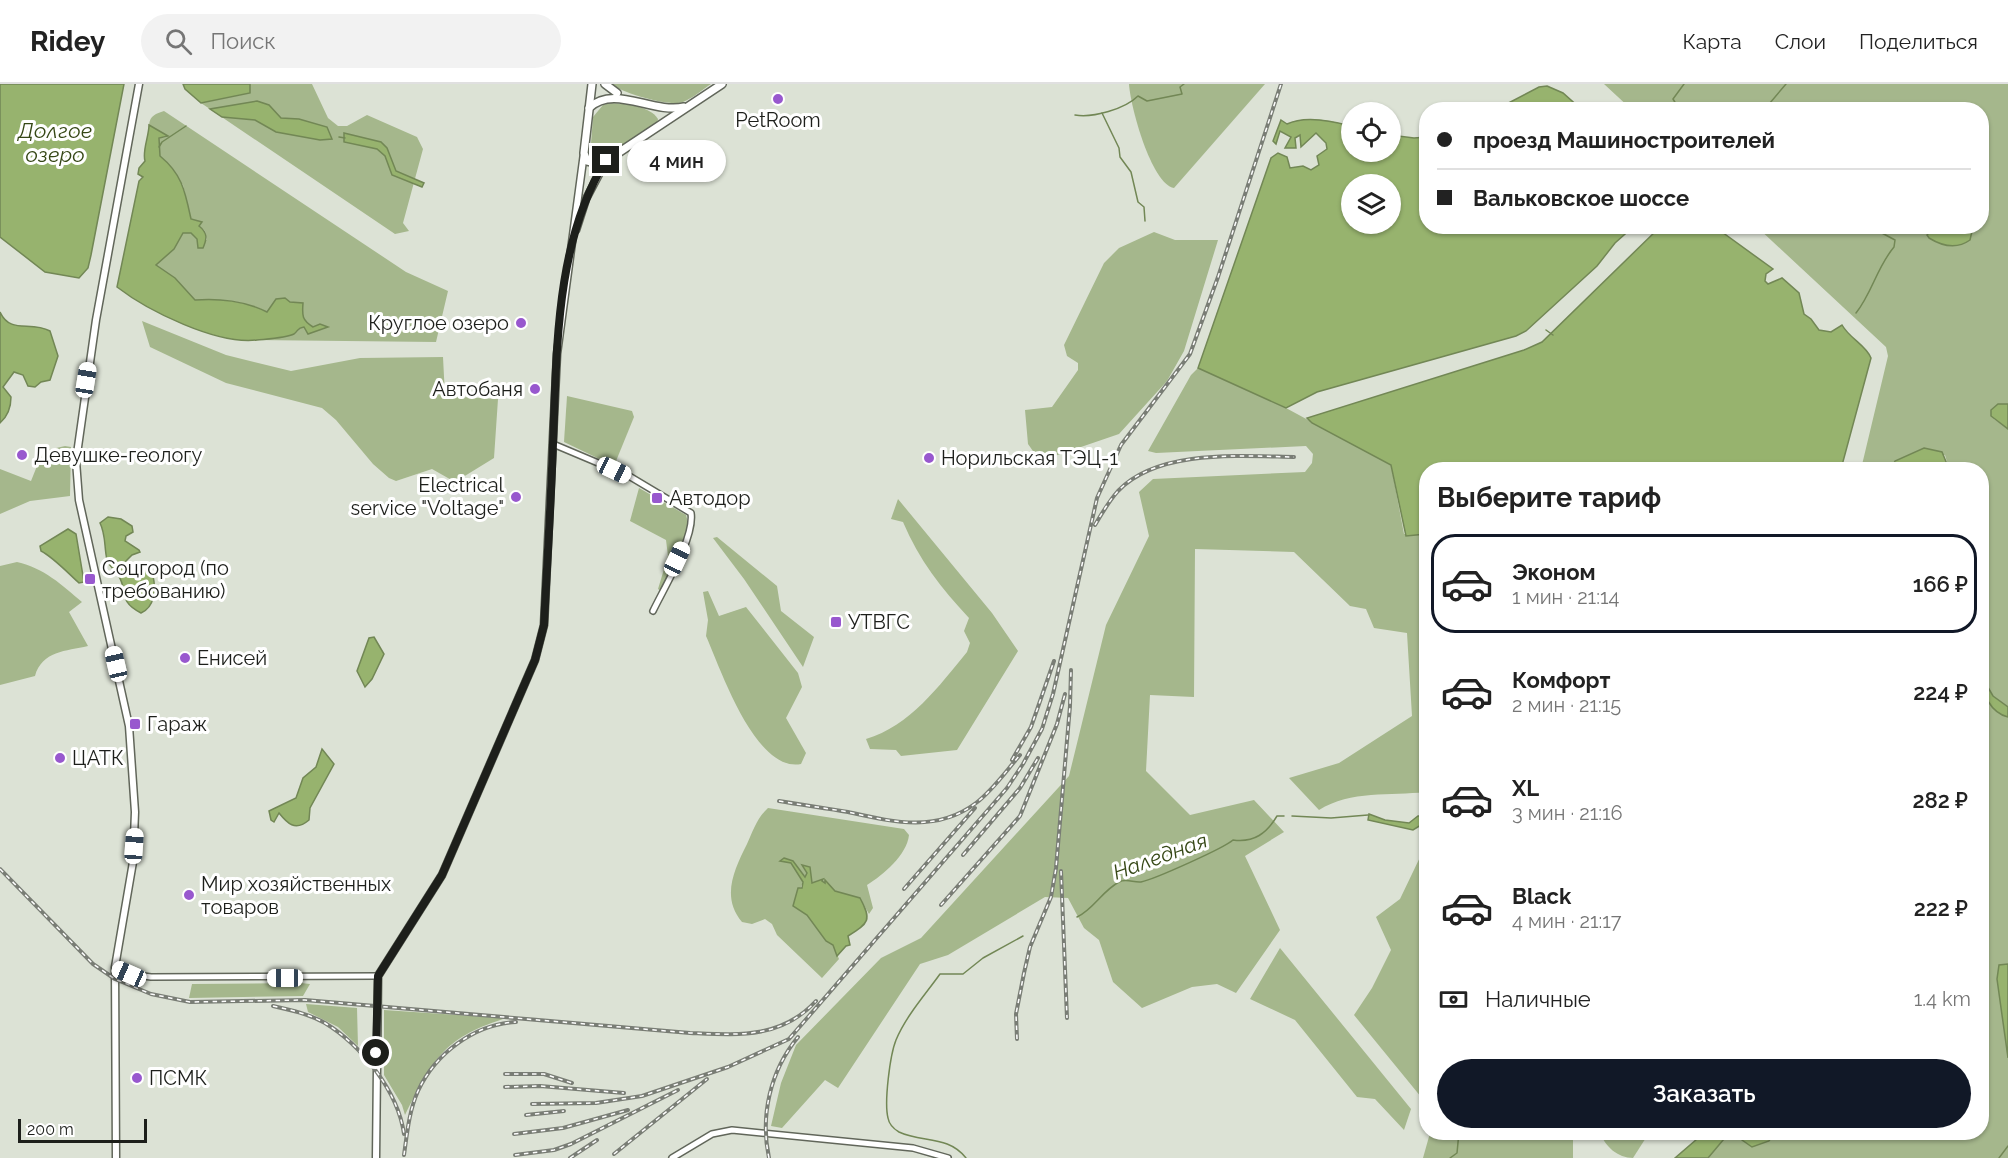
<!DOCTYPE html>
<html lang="ru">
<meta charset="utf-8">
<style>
:root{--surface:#fff;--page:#f2f2f2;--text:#222;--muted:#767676;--line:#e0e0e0;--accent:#111827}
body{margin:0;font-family:Raleway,sans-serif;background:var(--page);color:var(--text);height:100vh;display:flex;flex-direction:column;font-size:22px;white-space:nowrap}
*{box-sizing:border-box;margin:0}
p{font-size:20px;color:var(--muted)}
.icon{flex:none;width:33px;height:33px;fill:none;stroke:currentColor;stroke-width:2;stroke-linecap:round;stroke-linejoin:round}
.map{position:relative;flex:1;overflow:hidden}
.side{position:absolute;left:1419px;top:378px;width:570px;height:678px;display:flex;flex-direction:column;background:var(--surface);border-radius:24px;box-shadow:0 2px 4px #0004}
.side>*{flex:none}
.banner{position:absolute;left:1419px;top:18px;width:570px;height:132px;border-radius:24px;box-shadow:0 2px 4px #0004;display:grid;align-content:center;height:132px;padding:0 18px;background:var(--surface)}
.buttons{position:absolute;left:1341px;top:18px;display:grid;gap:12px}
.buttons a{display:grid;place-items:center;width:60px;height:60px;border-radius:50%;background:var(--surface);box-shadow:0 2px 4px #0004;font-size:30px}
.scale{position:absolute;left:18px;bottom:15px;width:129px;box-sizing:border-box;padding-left:6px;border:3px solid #1d1f1b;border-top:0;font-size:16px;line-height:21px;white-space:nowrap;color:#1d1f1b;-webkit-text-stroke:4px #fff;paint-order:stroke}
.end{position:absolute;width:27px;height:27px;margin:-14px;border:8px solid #1d1f1b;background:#fff;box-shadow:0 0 0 3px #fff}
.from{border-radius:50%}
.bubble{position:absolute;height:42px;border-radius:21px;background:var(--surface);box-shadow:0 2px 4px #0004;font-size:20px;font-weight:600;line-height:42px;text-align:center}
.car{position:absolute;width:18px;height:36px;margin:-18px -9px;border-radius:8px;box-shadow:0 0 4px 2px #0007;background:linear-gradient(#fff 24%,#345 0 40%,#fff 0 76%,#345 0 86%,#fff 0)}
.banner b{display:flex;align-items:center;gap:21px;height:57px;font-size:22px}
.banner b+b{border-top:2px solid var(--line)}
.banner i{width:15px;height:15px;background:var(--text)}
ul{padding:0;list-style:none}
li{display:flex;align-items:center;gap:18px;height:99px;margin:0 12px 9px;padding:0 6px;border:3px solid transparent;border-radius:24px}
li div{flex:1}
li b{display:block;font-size:22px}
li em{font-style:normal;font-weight:600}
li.active{border-color:var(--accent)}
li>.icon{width:54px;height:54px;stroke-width:1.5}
h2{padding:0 18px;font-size:27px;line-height:72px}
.pay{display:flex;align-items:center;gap:15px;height:66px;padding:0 18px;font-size:22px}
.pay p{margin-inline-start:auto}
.action{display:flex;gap:12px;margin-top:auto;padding:12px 18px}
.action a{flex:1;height:69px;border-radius:36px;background:var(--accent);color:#fff;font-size:24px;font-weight:600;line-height:69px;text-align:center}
header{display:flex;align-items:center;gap:36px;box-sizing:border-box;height:84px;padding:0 30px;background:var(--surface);border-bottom:2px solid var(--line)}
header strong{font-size:28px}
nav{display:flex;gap:33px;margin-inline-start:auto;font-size:21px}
.search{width:420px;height:54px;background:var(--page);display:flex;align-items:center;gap:15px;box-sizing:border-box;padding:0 21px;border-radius:33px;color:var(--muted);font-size:22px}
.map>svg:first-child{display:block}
.green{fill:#a5b78c}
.water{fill:#97b36e;stroke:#728755;stroke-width:1.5;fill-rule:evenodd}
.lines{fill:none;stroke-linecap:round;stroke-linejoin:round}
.stream{stroke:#728755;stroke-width:1.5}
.minor-casing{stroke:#61665a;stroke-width:8}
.tertiary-casing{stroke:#61665a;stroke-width:9}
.secondary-casing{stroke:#61665a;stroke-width:10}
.minor{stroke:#fff;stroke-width:5}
.tertiary{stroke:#fff;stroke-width:6}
.secondary{stroke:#fff;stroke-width:7}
.rail-casing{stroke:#797d75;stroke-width:4}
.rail{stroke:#fff;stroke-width:1.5;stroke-dasharray:4.5;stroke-linecap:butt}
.route{stroke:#1d1f1b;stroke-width:8}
.poi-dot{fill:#9858ce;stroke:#fff;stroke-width:2}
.labels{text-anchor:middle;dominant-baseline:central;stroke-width:6;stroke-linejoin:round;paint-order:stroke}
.poi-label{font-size:20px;fill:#1d1f1b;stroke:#fff;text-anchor:start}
.water-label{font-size:21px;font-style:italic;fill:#354715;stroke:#fff}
</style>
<header>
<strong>Ridey</strong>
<div class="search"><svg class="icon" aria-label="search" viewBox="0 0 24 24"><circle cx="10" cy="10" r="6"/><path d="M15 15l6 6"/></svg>Поиск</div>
<nav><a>Карта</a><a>Слои</a><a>Поделиться</a></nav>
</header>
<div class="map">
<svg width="2008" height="1074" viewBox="0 0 2008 1074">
<rect width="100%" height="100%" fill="#dce2d5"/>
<!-- green -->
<g class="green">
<polygon points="250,0 312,0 328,34 338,42 347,42 367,31 417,53 423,65 403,139 409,147 395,150 201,19 250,9"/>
<path d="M 611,0 L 711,0 C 702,6 693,14 683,18 C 670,23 622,9 611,0 Z"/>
<path d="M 1129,0 L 1265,0 L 1174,104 C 1151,100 1130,21 1129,0 Z"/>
<polygon points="1604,0 2008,0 2008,320 1998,320 1991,326 1994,335 2008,345 2008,623 1993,612 1982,593 1982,386 1949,385 1945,371 1892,381 1891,385 1861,385 1888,272 1886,263 1757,143 1934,143 1927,151 1972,149 1973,143 1982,142 1982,26 1631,25"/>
<path d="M 611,19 C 626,20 650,22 658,35 L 657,40 L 600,75 L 592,75 L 590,73 L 593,33 L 603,21 Z"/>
<path d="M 164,27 L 406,188 L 448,207 L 436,258 L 255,256 L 294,249 L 298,244 L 313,243 L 304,237 L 290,218 L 276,216 L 267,228 C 247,217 217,214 195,216 L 175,194 L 155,181 L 174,165 L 183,149 L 191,149 L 197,155 L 207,156 L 205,147 L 199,142 L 202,138 L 191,135 L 183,101 L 160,72 L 159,54 L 167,53 L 149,41 C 150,31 156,30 164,27 Z"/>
<polygon points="1154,148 1175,156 1218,156 1184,267 1167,297 1119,350 1040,377 1028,360 1025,326 1052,323 1078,286 1078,279 1067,272 1064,261 1104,179 1119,164"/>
<polygon points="142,237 226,271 291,287 360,274 443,273 445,312 498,315 494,374 455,398 432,385 396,397 389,394 373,380 336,336 322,324 226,299 150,263"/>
<path d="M 1198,284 L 1286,324 L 1391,381 L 1404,450 L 1426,450 L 1426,708 C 1390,712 1351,706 1319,726 L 1289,694 L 1339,679 L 1412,632 L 1407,549 L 1374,544 L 1366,525 L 1350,522 L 1294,468 L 1195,465 L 1194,613 L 1150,611 L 1146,687 L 1190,731 L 1254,716 L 1284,748 L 1245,772 L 1280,846 L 1236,909 L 1217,900 L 1192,903 L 1142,924 L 1113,898 L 1099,856 L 1084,844 L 1068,814 L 1045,813 L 948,871 L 920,880 L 838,1004 L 825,996 L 782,1044 L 771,1042 L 781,999 L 796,961 L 881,874 L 921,854 L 1069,692 L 1106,541 L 1149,452 L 1139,408 L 1153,395 L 1305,388 L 1312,379 L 1313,370 L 1306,362 L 1156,369 L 1148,367 L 1191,291 Z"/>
<polygon points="567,312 632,327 634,333 614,382 564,358"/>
<polygon points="65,362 71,363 70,412 30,417 0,430 0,385 31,397 43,367"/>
<polygon points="639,404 686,431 689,442 661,507 658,505 668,472 666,456 630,437"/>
<path d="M 898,415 L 992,529 L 1018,567 L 957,666 L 901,672 L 896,666 L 870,665 L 866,655 C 910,642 939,602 967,568 L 970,559 L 964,547 L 969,534 C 941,504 919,476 903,438 L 891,435 Z"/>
<polygon points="717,453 777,502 781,527 814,553 803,583 744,495 713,454"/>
<path d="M 17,478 C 44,484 62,501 82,518 L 69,528 L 88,562 C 66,567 42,567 35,592 L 0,601 L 0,482 Z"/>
<path d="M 708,507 L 719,532 L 746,523 L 798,589 L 802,603 L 786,634 L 806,669 L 801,680 C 755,689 720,583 706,552 L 708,536 L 703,508 Z"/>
<polygon points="1982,603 2002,631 2008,633 2008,1074 1708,1074 1729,1049 1739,1049 1742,1056 1769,1057 1774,1049 1982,1048"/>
<path d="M 768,724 L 904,745 L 909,751 C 907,771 883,791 867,801 L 873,824 L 869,830 L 860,814 L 835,807 L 821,797 L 812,799 L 810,789 L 803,783 L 808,792 L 804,791 L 793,777 L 783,777 L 791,779 L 803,798 L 793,822 L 807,831 L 826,857 L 833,861 L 839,875 L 822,894 L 777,851 L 772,840 L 765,835 L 752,840 L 742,838 C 721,813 734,786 747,760 C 753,747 757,734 768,724 Z"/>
<polygon points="1426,766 1426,1019 1354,931 1372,904 1391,866 1376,833 1400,815 1423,767"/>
<polygon points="1280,864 1411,1025 1404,1046 1375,1015 1357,1013 1295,936 1250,915"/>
<polygon points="192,900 301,899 310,900 303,912 189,914"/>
<polygon points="306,920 357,924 358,962 338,943 308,928"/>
<path d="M 384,926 L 502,934 L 503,935 C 442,955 433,976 405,1031 L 402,1021 L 384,991 Z"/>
<polygon points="1430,1049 1573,1049 1573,1074 1423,1074"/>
<path d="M 1601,1049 L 1601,1048 L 1649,1049 L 1633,1074 C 1618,1074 1604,1062 1601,1049 Z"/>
</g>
<!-- water -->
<g class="water">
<polygon points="0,0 124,0 91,171 88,184 79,194 45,188 0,153"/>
<polygon points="183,0 250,0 250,9 201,19 185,5"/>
<polygon points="1547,2 1563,9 1581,25 1497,25 1539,3"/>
<polygon points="257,17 269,21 281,34 299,35 327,43 332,55 320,56 276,48 255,36 222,33 210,25"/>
<path d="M 1281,36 L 1287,40 C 1305,31 1333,37 1351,42 L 1352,68 L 1390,68 L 1391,51 L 1414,54 L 1426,53 L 1426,142 L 1633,143 L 1615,159 L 1597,182 L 1526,247 L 1516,252 L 1317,308 L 1286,324 L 1198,284 L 1271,74 L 1278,69 L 1287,73 L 1290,84 L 1303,82 L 1311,86 L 1319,81 L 1317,72 L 1327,65 L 1326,59 L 1316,49 L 1301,63 L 1300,51 L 1295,54 L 1296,64 L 1285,64 L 1291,53 L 1280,47 L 1276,60 L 1273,57 ZM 1352,100 L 1390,100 L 1390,140 L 1352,140 Z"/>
<path d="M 149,41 L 168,52 L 159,54 L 160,72 C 182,90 185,107 191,135 L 202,138 L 199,142 C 208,149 207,155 203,164 L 198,164 L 197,155 L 191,149 L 183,149 L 174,165 L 156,181 L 175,194 L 195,216 C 218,214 246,217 267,228 L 276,215 L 285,214 L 290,218 L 303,219 C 302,232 302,236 313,243 L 320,240 L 328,243 L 308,250 L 304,243 C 297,244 299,246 294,250 C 286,254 266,255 257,256 C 217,261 148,227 117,203 L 139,97 L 143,93 L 138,90 L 139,84 L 145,77 C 142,67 149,52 149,41 Z"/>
<polygon points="344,49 381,58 387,64 396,87 424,99 422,103 392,91 385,72 377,65 344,58"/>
<path d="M 1660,143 L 1715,143 L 1773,185 L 1766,190 L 1765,197 L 1768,200 L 1782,194 L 1799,209 L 1804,230 L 1811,235 L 1819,246 L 1831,248 L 1842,241 C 1850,255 1866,261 1871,274 L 1841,385 L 1426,386 L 1426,450 L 1406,452 L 1391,381 L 1312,339 L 1307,334 L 1524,266 L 1542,258 Z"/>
<path d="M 1934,143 L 1934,142 L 1973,143 L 1970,156 C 1956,166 1942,162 1929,154 L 1927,151 Z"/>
<path d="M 0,228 C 11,251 30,236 50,247 L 58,272 L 50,296 L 41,298 L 35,303 L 28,302 L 23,291 L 14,288 L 3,303 L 11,313 C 11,324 8,332 0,339 Z"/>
<polygon points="1998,320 2008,320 2008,345 1991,332 1991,326"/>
<polygon points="1924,364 1942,368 1949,385 1891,385 1895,377"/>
<path d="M 108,433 L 121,435 L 132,442 L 133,448 L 126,452 L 125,457 L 139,466 L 140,468 L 132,471 L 123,480 L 124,490 L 131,487 L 130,491 L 134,491 L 138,487 L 146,485 L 153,492 C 156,505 155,523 141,529 C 117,517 129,507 118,491 C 114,484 109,483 107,476 C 104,463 106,451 100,439 Z"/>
<path d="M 68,445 L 76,450 L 84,498 L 79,499 C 69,490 53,473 41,467 L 40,462 Z"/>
<polygon points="374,553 384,570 372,595 365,603 357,587 369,554"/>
<path d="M 1982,593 L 1993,612 L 2008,623 L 2008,633 C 1991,629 1981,609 1982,593 Z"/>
<path d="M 322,665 L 334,680 L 310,724 L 309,736 C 295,748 287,739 279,729 L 274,738 L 271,736 L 269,727 L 296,714 L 303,694 L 316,683 Z"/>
<polygon points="1369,730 1385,736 1409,739 1418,732 1426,732 1426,738 1413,746 1368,736"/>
<path d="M 784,774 L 793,777 L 805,793 L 807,789 L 802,781 L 810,783 L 812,799 L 823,795 L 822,797 L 825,799 L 825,796 L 835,807 L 860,814 C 872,836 869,839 848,852 L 850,861 L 846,862 L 837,872 L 833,861 L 826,857 L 807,831 L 793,822 L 798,804 L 802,804 L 803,798 L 791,779 L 780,777 Z"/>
<polygon points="2008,880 2008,974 1997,895 1999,881"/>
<polygon points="1704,1049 1729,1049 1708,1074 1675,1074"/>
<polygon points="1739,1049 1774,1049 1769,1057 1752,1063 1742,1056"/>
</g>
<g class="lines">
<!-- stream -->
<g class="stream">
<polyline points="1676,20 1673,15 1684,0"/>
<polyline points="1764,26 1786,0"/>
<polyline points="1102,29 1119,64 1120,73 1131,88 1138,118 1144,123 1145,137"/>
<path d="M 1075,31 C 1093,34 1125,25 1138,12 L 1147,17 L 1182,10 L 1180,3 L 1184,0"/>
<polyline points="339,53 345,54"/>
<polyline points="159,63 162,58 186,42"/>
<path d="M 1856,229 C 1872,209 1877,183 1894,163 L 1895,156 L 1880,148 L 1876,142"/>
<polyline points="1546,246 1553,251"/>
<polyline points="1292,732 1331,734 1368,731"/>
<path d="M 1077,833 C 1093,826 1102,807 1119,798 C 1126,794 1134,799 1141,798 C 1155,795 1224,764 1233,756 C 1254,759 1267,749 1277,732 L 1284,732"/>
<path d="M 966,1074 C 948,1051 922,1059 899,1048 C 894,1045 889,1040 888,1034 C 884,1018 890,971 896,956 C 906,932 925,911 940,890 L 963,890 L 983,874 L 1023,852"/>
<polyline points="1450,1074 1457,1069 1459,1048"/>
<polyline points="1999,1074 2008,1062"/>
</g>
<defs>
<g id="minor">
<path d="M 553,360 L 629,392 L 691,429 C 695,453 664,504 653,527"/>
<polyline points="115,883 129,890 151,893 378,892"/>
<polyline points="672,1074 712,1050 732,1046 913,1064 948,1074"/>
</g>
<g id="tertiary">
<polyline points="576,146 586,115 606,77"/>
<polyline points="116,1074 115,883 133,778 135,728 129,642 79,416 76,377 96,236 139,0"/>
<polyline points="376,1074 378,892 442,791 535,576 544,541 557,270 584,69"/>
</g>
<g id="secondary">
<polyline points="592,0 584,69 587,77 596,79 606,77 722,0"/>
<polyline points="605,0 617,9"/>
<path d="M 589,24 C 614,0 652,30 684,23"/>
</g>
</defs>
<!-- minor casing -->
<use href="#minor" class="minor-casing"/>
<!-- tertiary casing -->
<use href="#tertiary" class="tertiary-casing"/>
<!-- secondary casing -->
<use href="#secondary" class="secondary-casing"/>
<!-- minor -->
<use href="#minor" class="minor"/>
<!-- tertiary -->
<use href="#tertiary" class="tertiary"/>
<!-- secondary -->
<use href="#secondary" class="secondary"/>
<defs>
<g id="rail">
<path d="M 1095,441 C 1102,429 1109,417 1118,407 C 1158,365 1241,372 1294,373"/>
<polyline points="1012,676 1031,643 1054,577"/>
<path d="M 779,717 C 802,721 825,724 848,728 C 893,738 936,749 976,719 C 993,706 1006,687 1020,671"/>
<polyline points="963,771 1020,704 1038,674"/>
<path d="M 0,785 L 93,880 L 115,895 L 151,910 L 190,918 L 305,916 L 690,949 C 738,951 781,955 816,917"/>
<polyline points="1061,787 1067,934"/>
<polyline points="904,805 975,724"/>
<polyline points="941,821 1020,732 1057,640 1065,610"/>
<path d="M 273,922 C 291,926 309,930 325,939 C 361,961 398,1007 404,1050"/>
<polyline points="1017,955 1016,930 1024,889 1030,863 1051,813 1056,784 1070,622 1071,586"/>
<polyline points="505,990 544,990 572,999"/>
<polyline points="505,1003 540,1002 624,1009"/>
<polyline points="532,1020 596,1019 642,1012 728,983 789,955 1007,704 1023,680 1042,645 1053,610 1097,414 1121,361 1190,270 1218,193 1281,0"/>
<polyline points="526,1031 564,1027"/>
<polyline points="514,1050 563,1044 628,1026"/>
<polyline points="614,1070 707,995"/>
<path d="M 404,1071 C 407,1050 409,1027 418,1007 C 435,970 474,940 516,938"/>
<polyline points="515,1071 554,1066 571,1060 678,1006"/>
<polyline points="570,1074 597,1056"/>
<path d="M 769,1074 C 760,1032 770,987 798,953"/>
</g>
</defs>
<!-- rail casing -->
<use href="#rail" class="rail-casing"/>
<!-- rail -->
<use href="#rail" class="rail"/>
</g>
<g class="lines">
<!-- route -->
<path class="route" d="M 376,969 L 378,892 L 442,791 L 535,576 L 544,541 C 547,481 551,420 553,359 C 557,266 555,159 606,76"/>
</g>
<!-- markers -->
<g class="poi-dot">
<circle cx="778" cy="15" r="6"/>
<circle cx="521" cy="239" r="6"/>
<circle cx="535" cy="305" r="6"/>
<circle cx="22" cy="371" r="6"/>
<circle cx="929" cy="374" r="6"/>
<circle cx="516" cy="413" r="6"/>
<rect x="651" y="408" width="12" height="12" rx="3"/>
<rect x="84" y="489" width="12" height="12" rx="3"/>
<rect x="830" y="532" width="12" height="12" rx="3"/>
<circle cx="185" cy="574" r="6"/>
<rect x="129" y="634" width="12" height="12" rx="3"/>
<circle cx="60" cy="674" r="6"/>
<circle cx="189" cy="811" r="6"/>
<circle cx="137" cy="994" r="6"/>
</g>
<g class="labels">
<!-- poi labels -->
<g class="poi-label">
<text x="778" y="36" text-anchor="middle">PetRoom</text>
<text x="509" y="239" text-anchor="end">Круглое озеро</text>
<text x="523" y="305" text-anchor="end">Автобаня</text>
<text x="34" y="371">Девушке-геологу</text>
<text x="941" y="374">Норильская ТЭЦ-1</text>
<text x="504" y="401" text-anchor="end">Electrical<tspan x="504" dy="23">service "Voltage"</tspan></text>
<text x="669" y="414">Автодор</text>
<text x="102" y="484">Соцгород (по<tspan x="102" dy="23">требованию)</tspan></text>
<text x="848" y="538">УТВГС</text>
<text x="197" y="574">Енисей</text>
<text x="147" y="640">Гараж</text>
<text x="72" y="674">ЦАТК</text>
<text x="201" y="800">Мир хозяйственных<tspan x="201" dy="23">товаров</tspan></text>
<text x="149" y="994">ПСМК</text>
</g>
<!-- water labels -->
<g class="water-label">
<text x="55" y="46">Долгое<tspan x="55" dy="24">озеро</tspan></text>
<text transform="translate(1160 772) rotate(-20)">Наледная</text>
</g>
</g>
</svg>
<div class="buttons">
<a><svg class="icon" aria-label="locate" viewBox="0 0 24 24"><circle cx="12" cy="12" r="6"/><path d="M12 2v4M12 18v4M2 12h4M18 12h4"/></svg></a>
<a><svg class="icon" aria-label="layers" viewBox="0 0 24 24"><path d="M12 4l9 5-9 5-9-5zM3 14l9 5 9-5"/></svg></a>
</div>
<div class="scale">200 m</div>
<i class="end from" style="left:376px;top:969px"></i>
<i class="end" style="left:606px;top:76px"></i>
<div class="bubble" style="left:627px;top:56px;width:99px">4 мин</div>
<i class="car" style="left:86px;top:296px;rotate:9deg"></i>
<i class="car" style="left:614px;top:386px;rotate:115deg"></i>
<i class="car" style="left:677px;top:475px;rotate:25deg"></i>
<i class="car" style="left:116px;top:580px;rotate:347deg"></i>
<i class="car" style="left:134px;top:762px;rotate:4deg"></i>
<i class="car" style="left:129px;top:890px;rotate:294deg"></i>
<i class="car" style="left:285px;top:894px;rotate:270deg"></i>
<div class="banner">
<b><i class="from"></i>проезд Машиностроителей</b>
<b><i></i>Вальковское шоссе</b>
</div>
<section class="side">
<h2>Выберите тариф</h2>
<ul>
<li class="active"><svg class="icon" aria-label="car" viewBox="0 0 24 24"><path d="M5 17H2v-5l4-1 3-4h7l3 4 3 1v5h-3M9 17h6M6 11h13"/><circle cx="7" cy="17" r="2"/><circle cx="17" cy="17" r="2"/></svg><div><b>Эконом</b><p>1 мин · 21:14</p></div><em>166 ₽</em></li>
<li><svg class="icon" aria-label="car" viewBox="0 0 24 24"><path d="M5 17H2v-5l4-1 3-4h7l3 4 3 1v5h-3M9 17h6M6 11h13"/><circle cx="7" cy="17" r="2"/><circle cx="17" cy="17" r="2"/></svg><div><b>Комфорт</b><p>2 мин · 21:15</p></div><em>224 ₽</em></li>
<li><svg class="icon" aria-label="car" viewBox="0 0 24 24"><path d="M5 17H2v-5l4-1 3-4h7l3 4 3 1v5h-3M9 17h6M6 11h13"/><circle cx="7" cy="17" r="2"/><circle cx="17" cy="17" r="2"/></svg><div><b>XL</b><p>3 мин · 21:16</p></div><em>282 ₽</em></li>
<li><svg class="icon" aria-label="car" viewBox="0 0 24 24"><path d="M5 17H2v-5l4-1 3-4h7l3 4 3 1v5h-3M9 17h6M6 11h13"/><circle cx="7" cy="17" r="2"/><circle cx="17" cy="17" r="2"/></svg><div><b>Black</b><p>4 мин · 21:17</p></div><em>222 ₽</em></li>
</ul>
<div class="pay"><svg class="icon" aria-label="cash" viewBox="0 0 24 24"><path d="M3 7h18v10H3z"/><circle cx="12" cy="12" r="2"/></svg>Наличные<p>1.4 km</p></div>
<div class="action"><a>Заказать</a></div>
</section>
</div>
